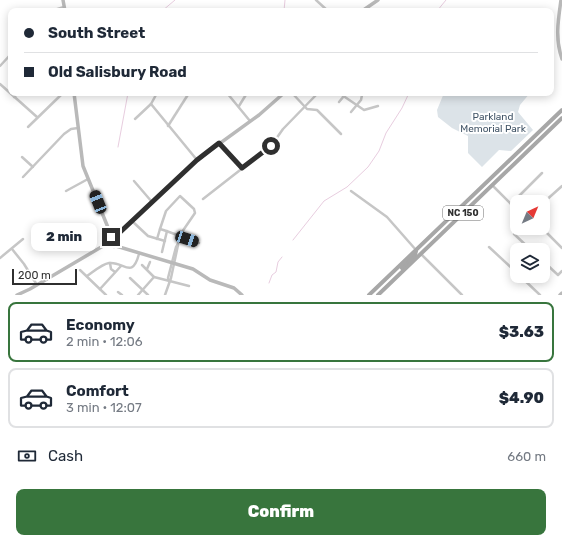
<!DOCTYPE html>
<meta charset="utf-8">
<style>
:root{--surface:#fff;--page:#f2f2f3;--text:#1f2937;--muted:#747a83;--line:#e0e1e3;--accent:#38753d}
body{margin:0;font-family:Rubik,sans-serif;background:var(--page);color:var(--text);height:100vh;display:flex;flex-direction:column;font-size:15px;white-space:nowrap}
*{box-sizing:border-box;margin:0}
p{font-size:13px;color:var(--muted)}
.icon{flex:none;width:22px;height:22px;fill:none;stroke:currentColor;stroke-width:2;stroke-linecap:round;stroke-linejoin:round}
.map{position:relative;height:295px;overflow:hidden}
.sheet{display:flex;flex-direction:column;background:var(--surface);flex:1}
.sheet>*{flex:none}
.hud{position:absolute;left:8px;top:8px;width:546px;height:88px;border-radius:8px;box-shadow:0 2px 10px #0003;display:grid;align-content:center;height:88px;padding:0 16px;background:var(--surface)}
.needle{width:26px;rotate:44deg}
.fabs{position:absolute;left:510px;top:195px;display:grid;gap:8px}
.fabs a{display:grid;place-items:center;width:40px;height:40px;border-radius:8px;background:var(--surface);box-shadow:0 2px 10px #0003;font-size:20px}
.scale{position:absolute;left:12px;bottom:10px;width:65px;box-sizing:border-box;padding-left:4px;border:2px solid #2f2f2f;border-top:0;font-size:11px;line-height:14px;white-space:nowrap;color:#2f2f2f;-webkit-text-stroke:3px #fff;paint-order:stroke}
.end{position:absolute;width:18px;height:18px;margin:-9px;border:5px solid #2f2f2f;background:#fff;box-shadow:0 0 0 2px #fff}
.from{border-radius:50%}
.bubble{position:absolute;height:28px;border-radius:8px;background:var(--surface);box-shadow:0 2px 10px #0003;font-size:13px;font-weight:800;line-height:28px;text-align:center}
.car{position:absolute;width:12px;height:24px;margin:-12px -6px;border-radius:5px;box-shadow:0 0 3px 1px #0007;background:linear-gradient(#222 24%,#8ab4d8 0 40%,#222 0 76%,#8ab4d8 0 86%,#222 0)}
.hud b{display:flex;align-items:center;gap:14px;height:38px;font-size:15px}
.hud b+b{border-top:1px solid var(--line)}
.hud i{width:10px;height:10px;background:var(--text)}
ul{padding:7px 0 0;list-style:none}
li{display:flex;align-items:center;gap:12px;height:60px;margin:0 8px 6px;padding:0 8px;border:2px solid var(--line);border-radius:8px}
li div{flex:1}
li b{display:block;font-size:15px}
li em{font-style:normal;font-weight:800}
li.selected{border-color:var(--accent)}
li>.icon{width:36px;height:36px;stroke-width:1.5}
.pay{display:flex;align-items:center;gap:10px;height:44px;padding:0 16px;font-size:15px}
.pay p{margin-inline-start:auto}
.button{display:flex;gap:8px;margin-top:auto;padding:8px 16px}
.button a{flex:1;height:46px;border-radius:8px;background:var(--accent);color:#fff;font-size:16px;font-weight:800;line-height:46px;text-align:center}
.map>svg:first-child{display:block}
.green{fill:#dce3e8}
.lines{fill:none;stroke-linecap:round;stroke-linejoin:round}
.stream{stroke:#e8cddf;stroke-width:1}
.street{stroke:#c6c6c6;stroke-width:2.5}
.secondary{stroke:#b9b9b9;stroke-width:3.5}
.primary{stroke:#a7a7a7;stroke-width:4}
.route{stroke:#2f2f2f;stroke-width:5}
.labels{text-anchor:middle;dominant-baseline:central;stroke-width:4;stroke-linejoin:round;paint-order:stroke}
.shield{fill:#fff;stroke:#6d6d6d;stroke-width:1}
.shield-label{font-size:9px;font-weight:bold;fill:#2f2f2f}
.park-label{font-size:10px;fill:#415466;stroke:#fff}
</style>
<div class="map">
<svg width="562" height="295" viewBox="0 0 562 295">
<rect width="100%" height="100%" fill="#fff"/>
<!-- green -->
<polygon class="green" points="444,93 530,93 520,105 518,112 533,130 511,151 499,150 482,167 468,153 468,136 452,128 438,117 437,110"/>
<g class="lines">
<!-- stream -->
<g class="stream">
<polyline points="162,11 175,0"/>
<polyline points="284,11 285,0"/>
<polyline points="437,11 446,0"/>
<polyline points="118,147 128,93"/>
<polyline points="293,240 324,201 347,187 368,167 379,151 386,133 402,108 409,93"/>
<polyline points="269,283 272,275 276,272 278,262 282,257"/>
</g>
<!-- street -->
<g class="street">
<polyline points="316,0 328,11"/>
<polyline points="51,11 64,7"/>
<polyline points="0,66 11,54"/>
<polyline points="0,84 37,117"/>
<polyline points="227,93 250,121"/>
<polyline points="292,93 307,109 317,110 341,134"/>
<polyline points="339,93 364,110 378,106"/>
<polyline points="14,97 18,93"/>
<polyline points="339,102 344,96"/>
<polyline points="151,104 197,160"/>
<polyline points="239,106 247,93"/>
<polyline points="351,112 361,100 362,95"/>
<polyline points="135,119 151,104 157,93"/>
<polyline points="168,126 189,93"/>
<polyline points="28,127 63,93"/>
<polyline points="220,144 243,168"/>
<polyline points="22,157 33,167"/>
<polyline points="23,177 64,134 71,129 78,128"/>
<polyline points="134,181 152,202"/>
<polyline points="492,185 511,204 542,173"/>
<polyline points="66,191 88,179"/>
<polyline points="351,191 387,217 416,250"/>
<polyline points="203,199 271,146 283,129 318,93"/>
<polyline points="543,203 562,186"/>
<polyline points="132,221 148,236 165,241"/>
<polyline points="542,228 562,248"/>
<polyline points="514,234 531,250"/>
<polyline points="157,239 160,229"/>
<polyline points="489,247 517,273"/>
<polyline points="12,249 24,264 37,285"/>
<polyline points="162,252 167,231"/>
<polyline points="421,254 462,295"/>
<polyline points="0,258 23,239"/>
<polyline points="543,261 558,275 562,271"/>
<polyline points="110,263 111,269 115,272"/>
<polyline points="142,265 154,277 189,286"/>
<polyline points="147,269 150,262"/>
<polyline points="80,270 106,295"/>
<path d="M 87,276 C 93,272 102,264 109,263 C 124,261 132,280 139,254"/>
<polyline points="520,276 540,295"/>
<polyline points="130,278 148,295"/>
<path d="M 169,281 L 168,278 L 176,247 C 179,243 180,237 182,232 L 195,213 L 194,209 L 180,196 L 166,211 L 160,229 C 174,233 186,239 199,243"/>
<polyline points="100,289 121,266"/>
<polyline points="118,292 122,295"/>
<polyline points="138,295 154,277"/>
<polyline points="165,295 171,278 178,245"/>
</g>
<!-- secondary -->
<g class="secondary">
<polyline points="63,0 65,11"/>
<path d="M 561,0 C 558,21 555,39 562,59"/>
<polyline points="362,11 378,0"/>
<polyline points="74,93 83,166 109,230 110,238"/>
<circle cx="114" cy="241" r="5.5"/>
<polyline points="116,236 197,160 259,115 284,93"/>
<polyline points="116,246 193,269 210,280 234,288 242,295"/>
<polyline points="17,295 30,289 103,246 109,240"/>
<polyline points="560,295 562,293"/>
</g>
<!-- primary -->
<g class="primary">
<polyline points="402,268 415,255 416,251"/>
<polyline points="369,295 562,110"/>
<polyline points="378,295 562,118"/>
</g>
</g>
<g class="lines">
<!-- route -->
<polyline class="route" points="111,237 116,236 197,160 219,143 242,168 271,146"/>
</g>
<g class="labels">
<!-- shield labels -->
<rect class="shield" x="443" y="206" width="40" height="14" rx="3"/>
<g class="shield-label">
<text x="463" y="213">NC 150</text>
</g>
<!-- park labels -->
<g class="park-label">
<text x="493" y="117">Parkland<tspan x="493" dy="12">Memorial Park</tspan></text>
</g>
</g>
</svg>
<div class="fabs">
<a><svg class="needle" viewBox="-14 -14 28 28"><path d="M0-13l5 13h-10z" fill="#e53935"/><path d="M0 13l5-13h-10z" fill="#747a83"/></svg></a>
<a><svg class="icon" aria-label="layers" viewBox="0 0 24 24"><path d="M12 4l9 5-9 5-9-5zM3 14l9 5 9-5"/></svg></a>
</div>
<div class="scale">200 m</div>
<i class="end from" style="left:271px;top:146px"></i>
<i class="end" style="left:111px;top:237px"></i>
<div class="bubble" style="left:31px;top:223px;width:66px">2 min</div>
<i class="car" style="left:98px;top:202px;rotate:338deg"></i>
<i class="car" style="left:187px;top:239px;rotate:108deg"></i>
<div class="hud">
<b><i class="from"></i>South Street</b>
<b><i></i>Old Salisbury Road</b>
</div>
</div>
<section class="sheet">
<ul>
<li class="selected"><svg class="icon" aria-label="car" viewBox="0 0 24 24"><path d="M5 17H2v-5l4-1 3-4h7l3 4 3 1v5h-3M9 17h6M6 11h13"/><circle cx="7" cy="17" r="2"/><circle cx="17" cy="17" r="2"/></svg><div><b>Economy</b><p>2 min · 12:06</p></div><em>$3.63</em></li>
<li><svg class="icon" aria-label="car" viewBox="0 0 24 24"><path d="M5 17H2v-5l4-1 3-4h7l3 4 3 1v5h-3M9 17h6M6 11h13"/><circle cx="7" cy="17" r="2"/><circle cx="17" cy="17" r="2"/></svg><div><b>Comfort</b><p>3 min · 12:07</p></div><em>$4.90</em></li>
</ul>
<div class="pay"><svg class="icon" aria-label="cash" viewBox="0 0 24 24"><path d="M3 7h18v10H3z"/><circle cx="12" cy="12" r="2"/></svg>Cash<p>660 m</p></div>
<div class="button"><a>Confirm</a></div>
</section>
